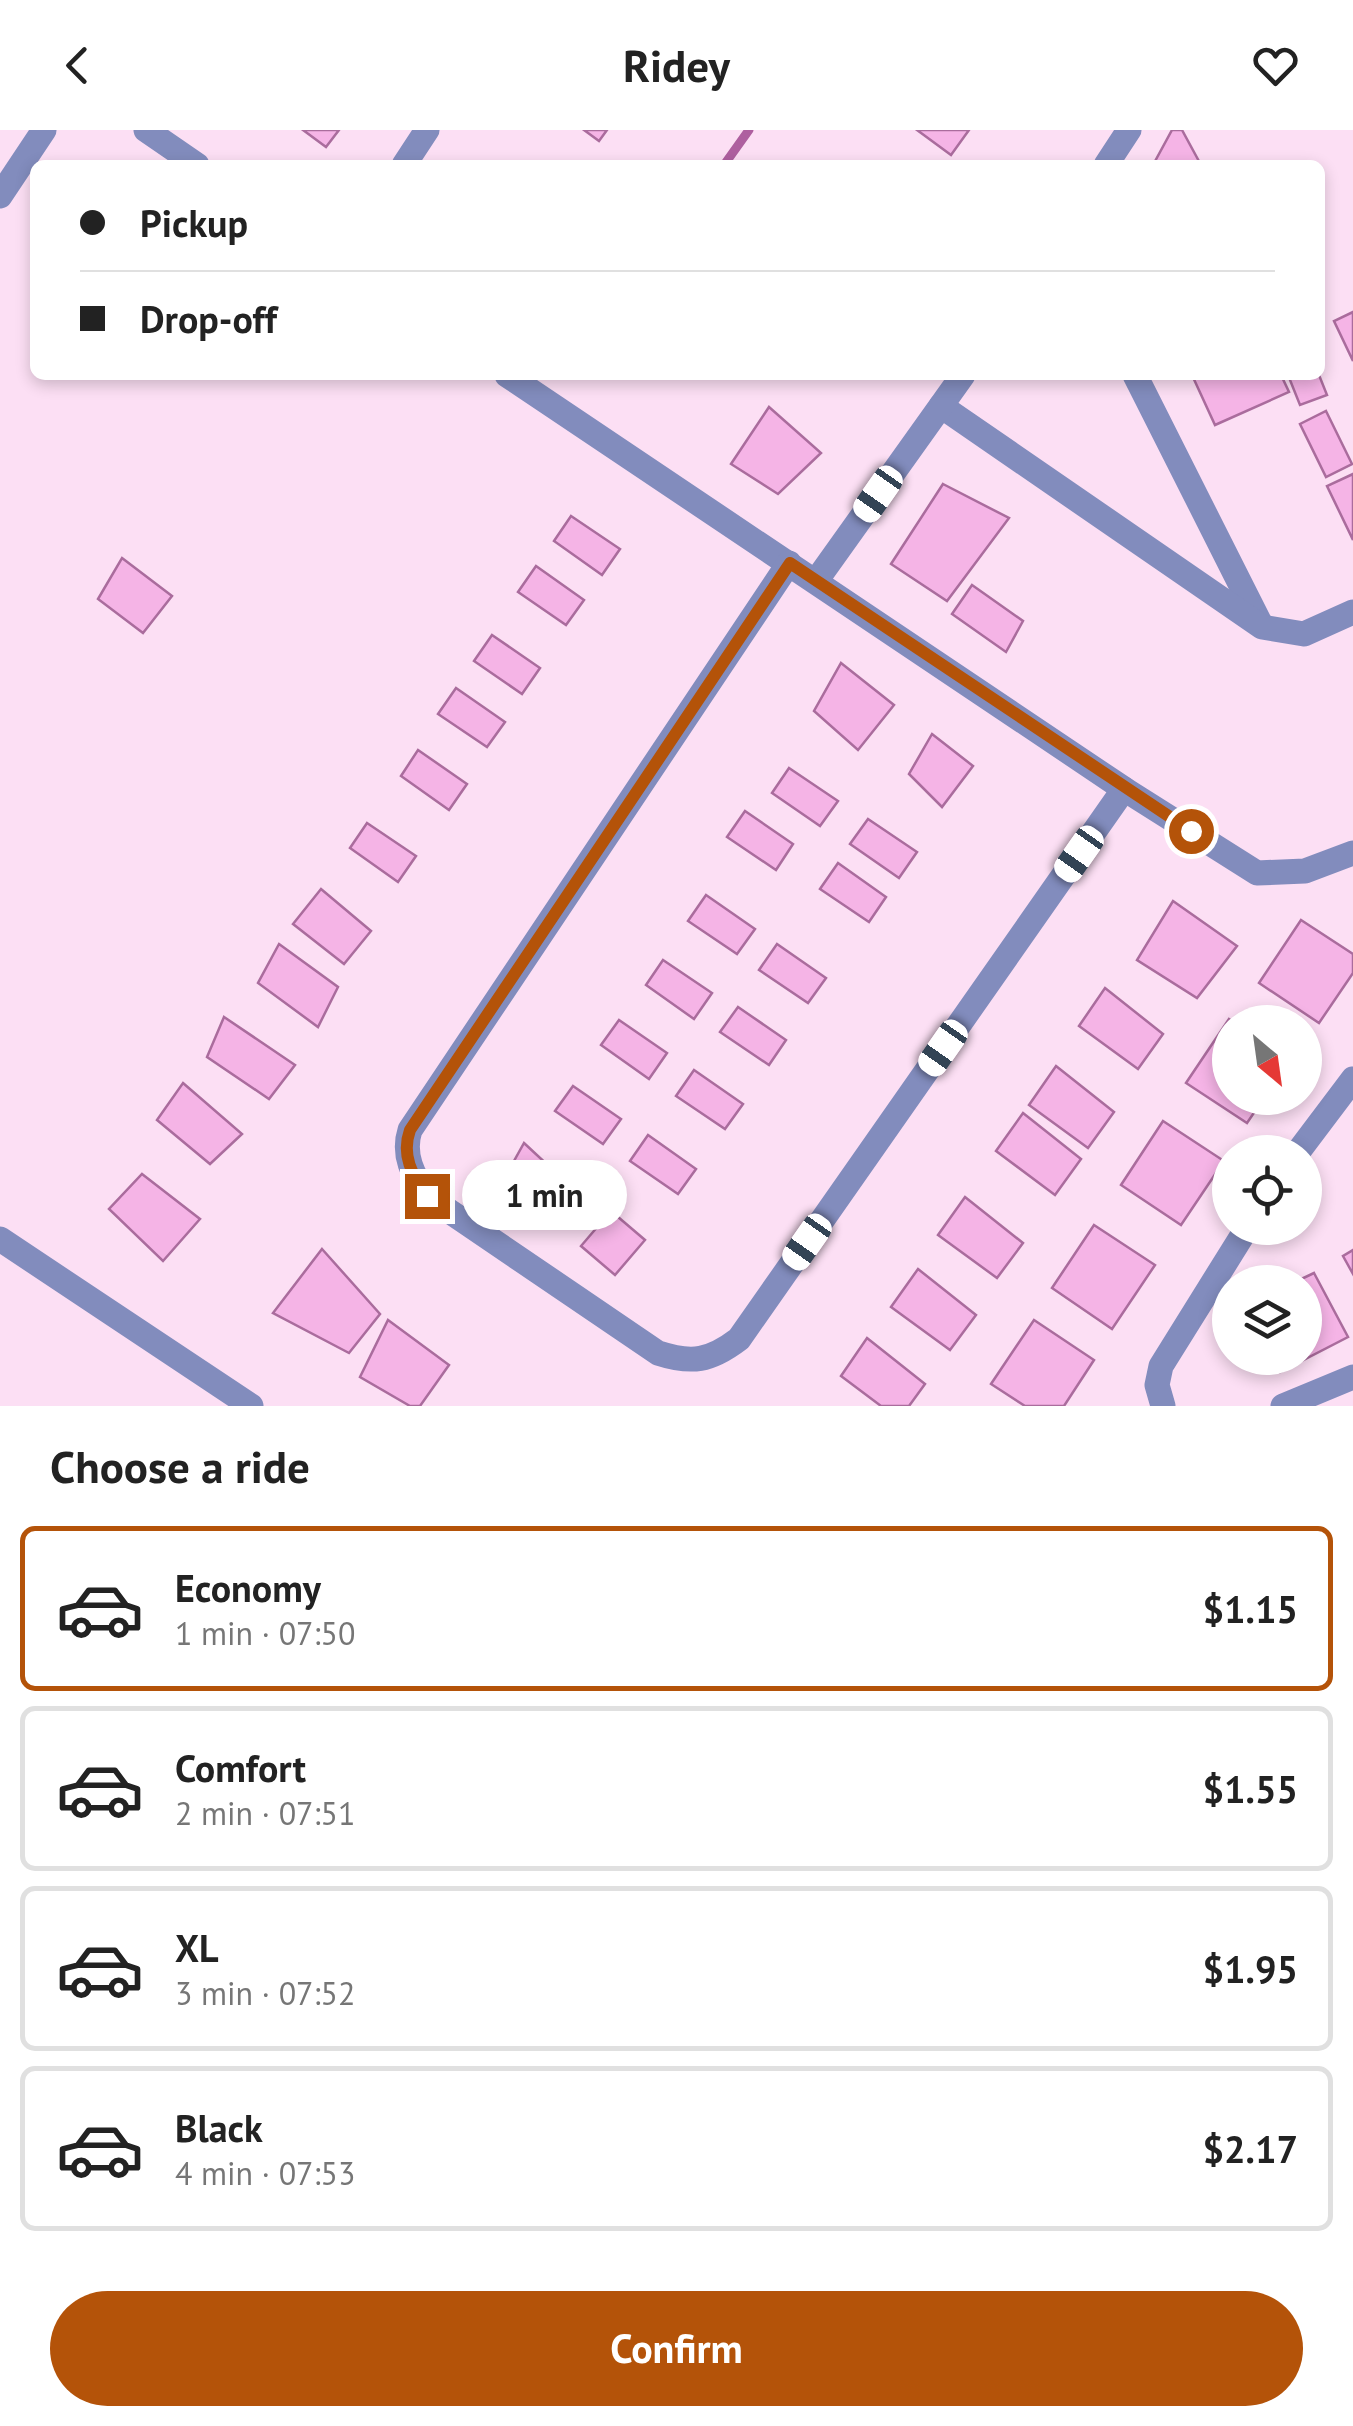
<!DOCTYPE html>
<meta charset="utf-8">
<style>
:root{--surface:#fff;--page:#f6f6f6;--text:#222;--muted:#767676;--line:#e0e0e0;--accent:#b45309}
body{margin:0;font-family:"PT Sans",sans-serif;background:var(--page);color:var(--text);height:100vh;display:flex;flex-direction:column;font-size:38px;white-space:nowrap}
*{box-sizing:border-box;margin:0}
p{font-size:32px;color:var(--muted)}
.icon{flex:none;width:55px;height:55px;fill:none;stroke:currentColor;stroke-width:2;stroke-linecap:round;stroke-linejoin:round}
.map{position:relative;height:1276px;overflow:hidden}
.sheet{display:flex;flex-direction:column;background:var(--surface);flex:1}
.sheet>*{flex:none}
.guide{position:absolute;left:30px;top:30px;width:1295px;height:220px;border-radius:15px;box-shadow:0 5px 15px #0003;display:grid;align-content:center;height:220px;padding:0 50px;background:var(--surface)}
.needle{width:65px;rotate:151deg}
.tools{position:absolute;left:1212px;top:875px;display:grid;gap:20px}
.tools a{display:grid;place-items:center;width:110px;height:110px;border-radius:50%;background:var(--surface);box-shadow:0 5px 15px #0003;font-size:50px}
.end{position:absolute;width:45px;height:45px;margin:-22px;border:12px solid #b45309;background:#fff;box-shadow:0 0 0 5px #fff}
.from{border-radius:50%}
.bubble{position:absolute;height:70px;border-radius:35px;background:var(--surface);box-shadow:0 5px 15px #0003;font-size:32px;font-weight:600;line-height:70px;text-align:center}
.car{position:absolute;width:30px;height:60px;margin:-30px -15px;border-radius:12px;box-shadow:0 0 8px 2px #0007;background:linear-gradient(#fff 24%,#345 0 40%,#fff 0 76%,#345 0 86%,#fff 0)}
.guide b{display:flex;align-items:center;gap:35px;height:95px;font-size:38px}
.guide b+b{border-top:2px solid var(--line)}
.guide i{width:25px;height:25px;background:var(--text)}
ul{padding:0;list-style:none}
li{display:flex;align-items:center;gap:30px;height:165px;margin:0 20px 15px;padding:0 30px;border:5px solid var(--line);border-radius:15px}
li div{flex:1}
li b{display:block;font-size:38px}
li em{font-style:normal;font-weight:600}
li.active{border-color:var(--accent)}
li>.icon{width:90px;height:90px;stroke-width:1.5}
h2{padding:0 50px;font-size:45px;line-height:120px}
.button{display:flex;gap:20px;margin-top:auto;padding:20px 50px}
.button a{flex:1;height:115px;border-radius:60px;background:var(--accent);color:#fff;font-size:40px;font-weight:600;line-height:115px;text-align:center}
header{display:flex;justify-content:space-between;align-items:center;height:130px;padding:0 50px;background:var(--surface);font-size:45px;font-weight:600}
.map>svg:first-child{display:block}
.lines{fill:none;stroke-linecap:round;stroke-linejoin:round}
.stream{stroke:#ae5f9f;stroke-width:9}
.building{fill:#f5b4e6;stroke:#aa6c9d;stroke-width:2.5}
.minor{stroke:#828cbd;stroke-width:25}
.tertiary{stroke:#828cbd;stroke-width:25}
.route{stroke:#b45309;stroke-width:12}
</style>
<header><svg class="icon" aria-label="back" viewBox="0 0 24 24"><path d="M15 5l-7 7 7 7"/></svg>Ridey<svg class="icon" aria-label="heart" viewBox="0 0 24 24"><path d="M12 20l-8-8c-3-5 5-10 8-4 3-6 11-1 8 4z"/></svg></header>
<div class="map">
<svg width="1353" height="1276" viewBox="0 0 1353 1276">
<rect width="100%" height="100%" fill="#fcdff4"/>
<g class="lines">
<!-- stream -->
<polyline class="stream" points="724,35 749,0"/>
</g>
<!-- building -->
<g class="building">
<polygon points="303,0 339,0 326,17"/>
<polygon points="584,0 607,0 599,11"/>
<polygon points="917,0 969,0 951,25"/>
<polygon points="1172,0 1182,0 1201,35 1153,35"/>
<polygon points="1353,182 1353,231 1334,191"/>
<polygon points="1192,245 1281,245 1289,262 1215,295"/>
<polygon points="1288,245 1319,245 1327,265 1300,275"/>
<polygon points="769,277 821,323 778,364 731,334"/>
<polygon points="1326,281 1352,334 1326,347 1300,294"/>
<polygon points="1353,344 1353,410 1327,356"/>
<polygon points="943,354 1009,388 947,471 891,434"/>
<polygon points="571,386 620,419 602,445 554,411"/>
<polygon points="122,428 172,466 143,503 98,469"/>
<polygon points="536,436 584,470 566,495 518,462"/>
<polygon points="972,455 1023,491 1006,522 952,484"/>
<polygon points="492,505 540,538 522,564 474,531"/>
<polygon points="841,533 894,575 858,620 814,581"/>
<polygon points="456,558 505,592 487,617 438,584"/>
<polygon points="932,604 973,636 942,677 909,644"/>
<polygon points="418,620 467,654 449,680 401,646"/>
<polygon points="789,638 838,671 820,696 772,663"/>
<polygon points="745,681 793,714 776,740 727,707"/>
<polygon points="868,689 917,722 899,748 850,714"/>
<polygon points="367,693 416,726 398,752 350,718"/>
<polygon points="838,733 886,767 869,792 820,759"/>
<polygon points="321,759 371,801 344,834 293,794"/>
<polygon points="706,765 755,799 737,824 688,791"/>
<polygon points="1173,771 1237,816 1197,868 1137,830"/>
<polygon points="1301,790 1353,824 1353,843 1319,893 1259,853"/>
<polygon points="279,814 338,857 318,897 258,853"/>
<polygon points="777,814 826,848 808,873 759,840"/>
<polygon points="663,830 712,863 694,889 646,855"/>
<polygon points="1105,858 1163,904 1138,939 1079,896"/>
<polygon points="738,877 786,910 769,935 720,902"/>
<polygon points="224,887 295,935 269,969 207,927"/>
<polygon points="1229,889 1234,892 1230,892 1230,968 1264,968 1247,993 1186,953"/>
<polygon points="619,890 667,923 649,949 601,915"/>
<polygon points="1056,936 1114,982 1088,1018 1029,975"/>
<polygon points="694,940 743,974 725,999 676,966"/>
<polygon points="183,953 242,1004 210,1034 157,990"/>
<polygon points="573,956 621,989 603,1014 555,981"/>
<polygon points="1023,983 1081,1029 1055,1065 996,1021"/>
<polygon points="1163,991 1224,1031 1181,1095 1121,1055"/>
<polygon points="648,1005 696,1039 678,1064 630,1031"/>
<polygon points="524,1013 566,1052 533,1089 499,1058"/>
<polygon points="142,1044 200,1089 163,1131 109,1079"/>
<polygon points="965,1067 1023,1113 997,1148 938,1105"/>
<polygon points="611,1081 645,1110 615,1145 581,1116"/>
<polygon points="1094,1095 1155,1135 1112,1199 1052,1158"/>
<polygon points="322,1119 380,1184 349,1223 273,1183"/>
<polygon points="1353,1120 1353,1144 1343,1126"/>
<polygon points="918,1139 976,1185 950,1220 891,1177"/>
<polygon points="1314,1143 1348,1207 1280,1242 1272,1228 1305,1228 1305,1152 1295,1152"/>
<polygon points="388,1190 449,1235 420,1276 410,1276 360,1247"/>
<polygon points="1034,1190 1094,1230 1064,1276 1025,1276 991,1254"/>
<polygon points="867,1208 925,1254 909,1276 881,1276 841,1246"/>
</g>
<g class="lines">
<!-- minor -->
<g class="minor">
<polyline points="146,0 197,35"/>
<polyline points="404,35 427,0"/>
<polyline points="1106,35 1129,0"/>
<polyline points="0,66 44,0"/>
<polyline points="507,245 1124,659 1257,743 1305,741 1353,723"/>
<polyline points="1135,245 1261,495"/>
<polyline points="941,276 1262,497 1304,504 1353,482"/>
<path d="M 789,433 L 410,1000 C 402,1025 413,1045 427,1066 L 658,1223 C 692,1234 710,1231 739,1209 L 1124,659"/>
<polyline points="816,451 963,245"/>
<polyline points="1298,1022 1353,949"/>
<polyline points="1163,1276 1157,1255 1161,1236 1247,1098"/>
<polyline points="1283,1276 1353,1247"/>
</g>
<!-- tertiary -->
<polyline class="tertiary" points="0,1109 251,1276"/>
</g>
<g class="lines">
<!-- route -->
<path class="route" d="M 427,1066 C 412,1045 401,1025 410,1000 L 790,433 L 1191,701"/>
</g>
</svg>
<div class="tools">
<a><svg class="needle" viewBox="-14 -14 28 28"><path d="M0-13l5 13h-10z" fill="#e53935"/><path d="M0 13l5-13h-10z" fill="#767676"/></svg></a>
<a><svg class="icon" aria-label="locate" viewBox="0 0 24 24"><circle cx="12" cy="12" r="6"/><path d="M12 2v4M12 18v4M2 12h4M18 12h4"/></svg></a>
<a><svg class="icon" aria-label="layers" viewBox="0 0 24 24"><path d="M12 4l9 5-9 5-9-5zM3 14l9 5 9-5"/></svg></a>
</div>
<i class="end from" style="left:1191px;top:701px"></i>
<i class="end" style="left:427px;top:1066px"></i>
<div class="bubble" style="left:462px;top:1030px;width:165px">1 min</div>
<i class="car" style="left:878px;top:364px;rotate:215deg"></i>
<i class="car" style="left:1079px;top:724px;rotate:215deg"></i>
<i class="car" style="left:943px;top:918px;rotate:215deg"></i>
<i class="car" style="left:807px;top:1112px;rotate:215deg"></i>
<div class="guide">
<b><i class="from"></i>Pickup</b>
<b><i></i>Drop-off</b>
</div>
</div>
<section class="sheet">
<h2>Choose a ride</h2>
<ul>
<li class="active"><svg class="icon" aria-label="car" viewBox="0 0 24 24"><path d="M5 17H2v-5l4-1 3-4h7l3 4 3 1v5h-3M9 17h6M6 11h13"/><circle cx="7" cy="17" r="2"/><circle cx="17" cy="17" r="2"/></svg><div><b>Economy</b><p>1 min · 07:50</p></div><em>$1.15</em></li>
<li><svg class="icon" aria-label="car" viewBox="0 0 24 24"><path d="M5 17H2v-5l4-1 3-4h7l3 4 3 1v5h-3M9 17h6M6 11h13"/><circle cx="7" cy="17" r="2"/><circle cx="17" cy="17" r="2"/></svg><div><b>Comfort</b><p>2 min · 07:51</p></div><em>$1.55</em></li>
<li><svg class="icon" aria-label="car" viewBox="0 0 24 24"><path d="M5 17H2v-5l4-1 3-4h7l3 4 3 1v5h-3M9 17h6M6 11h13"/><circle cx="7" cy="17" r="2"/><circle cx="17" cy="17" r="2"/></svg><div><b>XL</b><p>3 min · 07:52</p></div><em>$1.95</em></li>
<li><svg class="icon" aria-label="car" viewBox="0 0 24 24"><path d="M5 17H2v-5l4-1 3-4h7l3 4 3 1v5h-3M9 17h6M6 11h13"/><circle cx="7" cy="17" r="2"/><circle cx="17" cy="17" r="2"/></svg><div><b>Black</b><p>4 min · 07:53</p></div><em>$2.17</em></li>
</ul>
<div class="button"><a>Confirm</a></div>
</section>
